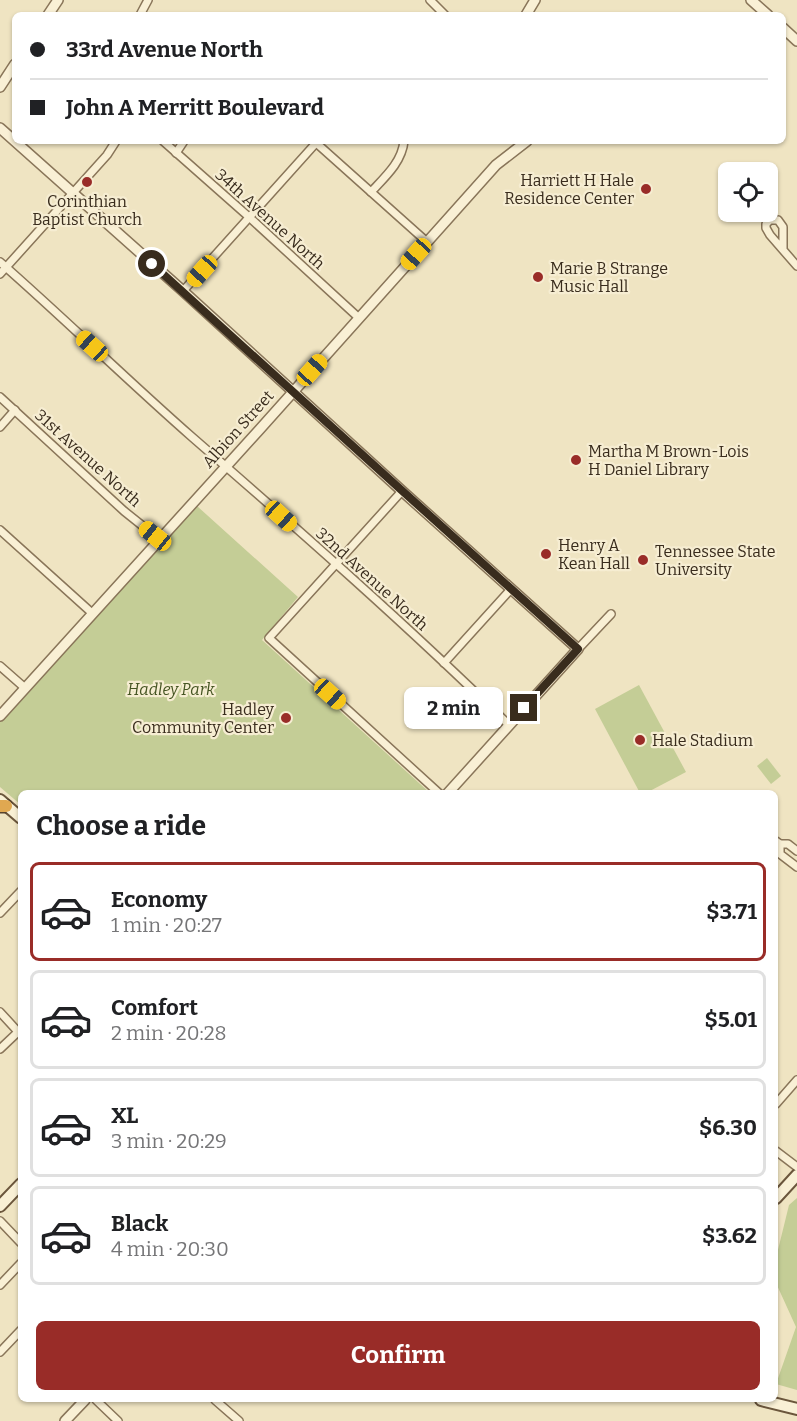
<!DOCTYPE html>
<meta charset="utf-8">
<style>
:root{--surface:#fff;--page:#f6f6f6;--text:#202124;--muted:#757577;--line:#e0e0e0;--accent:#992c28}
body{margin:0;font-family:Bitter,serif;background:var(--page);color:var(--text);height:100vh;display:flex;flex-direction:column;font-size:22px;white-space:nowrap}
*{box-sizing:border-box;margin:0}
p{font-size:20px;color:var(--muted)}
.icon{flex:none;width:33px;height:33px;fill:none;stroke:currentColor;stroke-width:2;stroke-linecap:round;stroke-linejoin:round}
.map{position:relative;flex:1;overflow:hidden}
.drawer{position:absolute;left:18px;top:790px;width:760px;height:612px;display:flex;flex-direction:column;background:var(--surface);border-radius:9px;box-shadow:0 2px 4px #0004}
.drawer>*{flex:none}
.banner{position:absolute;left:12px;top:12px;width:774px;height:132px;border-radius:9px;box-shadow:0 2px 4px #0004;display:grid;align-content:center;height:132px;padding:0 18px;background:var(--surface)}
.controls{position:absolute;left:718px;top:162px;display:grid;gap:12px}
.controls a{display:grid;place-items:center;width:60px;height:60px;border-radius:9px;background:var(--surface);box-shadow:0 2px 4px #0004;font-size:30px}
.end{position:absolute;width:27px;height:27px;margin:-14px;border:8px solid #392c1d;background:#fff;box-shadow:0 0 0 3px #fff}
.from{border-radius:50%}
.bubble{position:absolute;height:42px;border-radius:9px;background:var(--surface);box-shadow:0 2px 4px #0004;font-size:20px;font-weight:700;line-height:42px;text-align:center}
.car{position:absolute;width:18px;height:36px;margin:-18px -9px;border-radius:8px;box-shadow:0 0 4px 2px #0007;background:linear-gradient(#f5c518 24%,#345 0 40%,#f5c518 0 76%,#345 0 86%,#f5c518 0)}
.banner b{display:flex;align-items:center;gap:21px;height:57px;font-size:22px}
.banner b+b{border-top:2px solid var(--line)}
.banner i{width:15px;height:15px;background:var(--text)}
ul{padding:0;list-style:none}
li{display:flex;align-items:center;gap:18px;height:99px;margin:0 12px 9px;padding:0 6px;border:3px solid var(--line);border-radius:9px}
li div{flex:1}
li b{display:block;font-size:22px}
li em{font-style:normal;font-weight:700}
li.on{border-color:var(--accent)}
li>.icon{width:54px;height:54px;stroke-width:1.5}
h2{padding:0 18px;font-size:27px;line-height:72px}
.button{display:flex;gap:12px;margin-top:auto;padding:12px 18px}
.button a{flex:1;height:69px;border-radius:9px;background:var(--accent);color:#fff;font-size:24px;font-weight:700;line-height:69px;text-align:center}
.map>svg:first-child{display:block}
.green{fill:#c4cd96}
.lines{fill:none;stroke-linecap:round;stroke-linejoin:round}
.minor-casing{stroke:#897559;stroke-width:10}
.tertiary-casing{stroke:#897559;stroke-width:12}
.secondary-casing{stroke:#6b563c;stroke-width:14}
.motorway-casing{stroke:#57432d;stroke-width:15}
.minor{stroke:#f9f0d5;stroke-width:7}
.tertiary{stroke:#f9f0d5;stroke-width:9}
.secondary{stroke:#f9f0d5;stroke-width:10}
.motorway{stroke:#e0a851;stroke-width:12}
.route{stroke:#392c1d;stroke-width:8}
.poi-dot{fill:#992c28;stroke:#f6edd2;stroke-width:2}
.labels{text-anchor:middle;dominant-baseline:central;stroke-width:4.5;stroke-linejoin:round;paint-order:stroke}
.poi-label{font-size:16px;fill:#392c1d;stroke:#f6edd2;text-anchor:start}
.street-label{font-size:16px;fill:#392c1d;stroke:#f6edd2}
.park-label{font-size:16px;font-style:italic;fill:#465523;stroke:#f6edd2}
</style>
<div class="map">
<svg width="797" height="1421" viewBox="0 0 797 1421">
<rect width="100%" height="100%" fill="#efe4c2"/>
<!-- green -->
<g class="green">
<polygon points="197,506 298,597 262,640 430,793 21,794 21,805 0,787 0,722"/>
<polygon points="639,685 686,772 646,793 640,793 595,709"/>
<polygon points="767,758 781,776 771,784 757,766"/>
<polygon points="797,1198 797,1390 776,1384 796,1327 776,1283 776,1258 789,1205"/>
</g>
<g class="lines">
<defs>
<g id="minor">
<polyline points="430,0 445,15"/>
<polyline points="140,15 148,0"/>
<polyline points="163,141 249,217 359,318"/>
<polyline points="314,141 427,242"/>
<polyline points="176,153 184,141"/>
<path d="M 371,192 C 385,177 402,162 404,141"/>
<polyline points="783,249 783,227 778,220 770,220 766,224 766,228 770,235 797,266"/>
<path d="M 0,262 C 65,319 127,380 192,437 C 300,531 407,625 509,725"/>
<polyline points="0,274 107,155 116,141"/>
<polyline points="183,291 316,143"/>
<polyline points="0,397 124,511 159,539"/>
<polyline points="0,427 15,410"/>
<polyline points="402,491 269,638 440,794"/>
<polyline points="0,530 92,613"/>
<polyline points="578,649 611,614"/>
<polyline points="444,663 511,589"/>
<polyline points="0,666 25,688"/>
<polyline points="776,841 780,844 788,844 797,851"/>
<polyline points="780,844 780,854 797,867"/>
<polyline points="0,913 21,891"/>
<polyline points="0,1012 21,1035"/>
<polyline points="0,1049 20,1030"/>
<polyline points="776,1104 797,1080"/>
<polyline points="776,1151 797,1167"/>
<polyline points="0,1221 21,1243"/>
<polyline points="0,1285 21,1263"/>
<polyline points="0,1352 21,1330"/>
<polyline points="96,1400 118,1421"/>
<polyline points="215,1400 239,1421"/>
</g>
<g id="tertiary">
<polyline points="751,0 768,15"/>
<polyline points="48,15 58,0"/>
<polyline points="526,15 535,0"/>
<polyline points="783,28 797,41"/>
<polyline points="0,87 15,64"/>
<polyline points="0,128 183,291 402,491 578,649 447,794"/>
<polyline points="0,716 260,429 496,165 527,141"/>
<polyline points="65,1421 85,1400"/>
</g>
<g id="secondary">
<polyline points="0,800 21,818"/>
<polyline points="776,1198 797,1175"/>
<polyline points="0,1206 21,1184"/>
<polyline points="761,1400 797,1409"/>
</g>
<polyline id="motorway" points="0,806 6,806"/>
</defs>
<!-- minor casing -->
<use href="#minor" class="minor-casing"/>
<!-- tertiary casing -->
<use href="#tertiary" class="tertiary-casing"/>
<!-- secondary casing -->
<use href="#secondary" class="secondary-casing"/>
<!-- motorway casing -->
<use href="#motorway" class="motorway-casing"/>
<!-- minor -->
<use href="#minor" class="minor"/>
<!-- tertiary -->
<use href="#tertiary" class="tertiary"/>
<!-- secondary -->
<use href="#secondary" class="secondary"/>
<!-- motorway -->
<use href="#motorway" class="motorway"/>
</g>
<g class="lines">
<!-- route -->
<polyline class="route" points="152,264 398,487 578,649 524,708"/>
</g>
<!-- markers -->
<g class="poi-dot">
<circle cx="87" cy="182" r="6"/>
<circle cx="646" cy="189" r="6"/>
<circle cx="538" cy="277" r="6"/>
<circle cx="576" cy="460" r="6"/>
<circle cx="546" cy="554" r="6"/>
<circle cx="643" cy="560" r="6"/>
<circle cx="286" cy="718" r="6"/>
<circle cx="640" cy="740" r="6"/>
</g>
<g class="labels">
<!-- poi labels -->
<g class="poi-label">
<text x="634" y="180" text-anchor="end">Harriett H Hale<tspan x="634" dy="18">Residence Center</tspan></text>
<text x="87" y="201" text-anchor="middle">Corinthian<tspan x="87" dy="18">Baptist Church</tspan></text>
<text x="550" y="268">Marie B Strange<tspan x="550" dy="18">Music Hall</tspan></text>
<text x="588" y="451">Martha M Brown-Lois<tspan x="588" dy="18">H Daniel Library</tspan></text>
<text x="558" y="545">Henry A<tspan x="558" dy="18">Kean Hall</tspan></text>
<text x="655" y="551">Tennessee State<tspan x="655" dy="18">University</tspan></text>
<text x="274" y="709" text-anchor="end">Hadley<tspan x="274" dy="18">Community Center</tspan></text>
<text x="652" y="740">Hale Stadium</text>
</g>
<!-- street labels -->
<g class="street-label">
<text transform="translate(270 219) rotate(42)">34th Avenue North</text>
<text transform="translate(238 429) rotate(-48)">Albion Street</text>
<text transform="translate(88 458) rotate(42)">31st Avenue North</text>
<text transform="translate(372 579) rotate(42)">32nd Avenue North</text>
</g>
<!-- park labels -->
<g class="park-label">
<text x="171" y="689">Hadley Park</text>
</g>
</g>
</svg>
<div class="controls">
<a><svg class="icon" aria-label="locate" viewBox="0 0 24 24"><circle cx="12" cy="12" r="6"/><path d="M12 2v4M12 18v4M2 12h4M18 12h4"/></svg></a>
</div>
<i class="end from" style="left:152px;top:264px"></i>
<i class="end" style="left:524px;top:708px"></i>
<div class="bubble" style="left:404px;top:687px;width:99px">2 min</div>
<i class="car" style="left:416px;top:254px;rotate:222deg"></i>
<i class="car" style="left:202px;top:271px;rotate:222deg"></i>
<i class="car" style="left:92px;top:346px;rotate:312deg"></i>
<i class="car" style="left:312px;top:370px;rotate:42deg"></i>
<i class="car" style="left:281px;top:516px;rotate:132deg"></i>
<i class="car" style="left:155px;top:536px;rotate:309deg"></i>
<i class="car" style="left:330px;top:694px;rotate:132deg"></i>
<div class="banner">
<b><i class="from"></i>33rd Avenue North</b>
<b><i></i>John A Merritt Boulevard</b>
</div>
<section class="drawer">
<h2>Choose a ride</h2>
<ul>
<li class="on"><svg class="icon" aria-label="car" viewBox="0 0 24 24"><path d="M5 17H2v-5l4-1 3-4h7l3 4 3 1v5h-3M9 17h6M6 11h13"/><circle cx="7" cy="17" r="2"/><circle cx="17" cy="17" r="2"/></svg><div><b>Economy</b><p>1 min · 20:27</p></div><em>$3.71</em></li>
<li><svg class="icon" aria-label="car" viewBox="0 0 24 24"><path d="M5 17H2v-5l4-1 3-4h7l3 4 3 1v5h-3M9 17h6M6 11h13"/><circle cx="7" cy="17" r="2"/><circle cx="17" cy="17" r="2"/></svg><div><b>Comfort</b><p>2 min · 20:28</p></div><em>$5.01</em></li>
<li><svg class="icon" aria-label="car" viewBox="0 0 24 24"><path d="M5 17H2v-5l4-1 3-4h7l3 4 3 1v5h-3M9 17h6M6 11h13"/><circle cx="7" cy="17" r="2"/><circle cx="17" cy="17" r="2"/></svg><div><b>XL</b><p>3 min · 20:29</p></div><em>$6.30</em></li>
<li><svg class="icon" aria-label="car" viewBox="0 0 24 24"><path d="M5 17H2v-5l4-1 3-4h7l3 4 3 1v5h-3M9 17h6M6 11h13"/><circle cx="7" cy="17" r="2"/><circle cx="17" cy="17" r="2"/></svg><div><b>Black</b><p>4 min · 20:30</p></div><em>$3.62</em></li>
</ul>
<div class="button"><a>Confirm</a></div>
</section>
</div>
